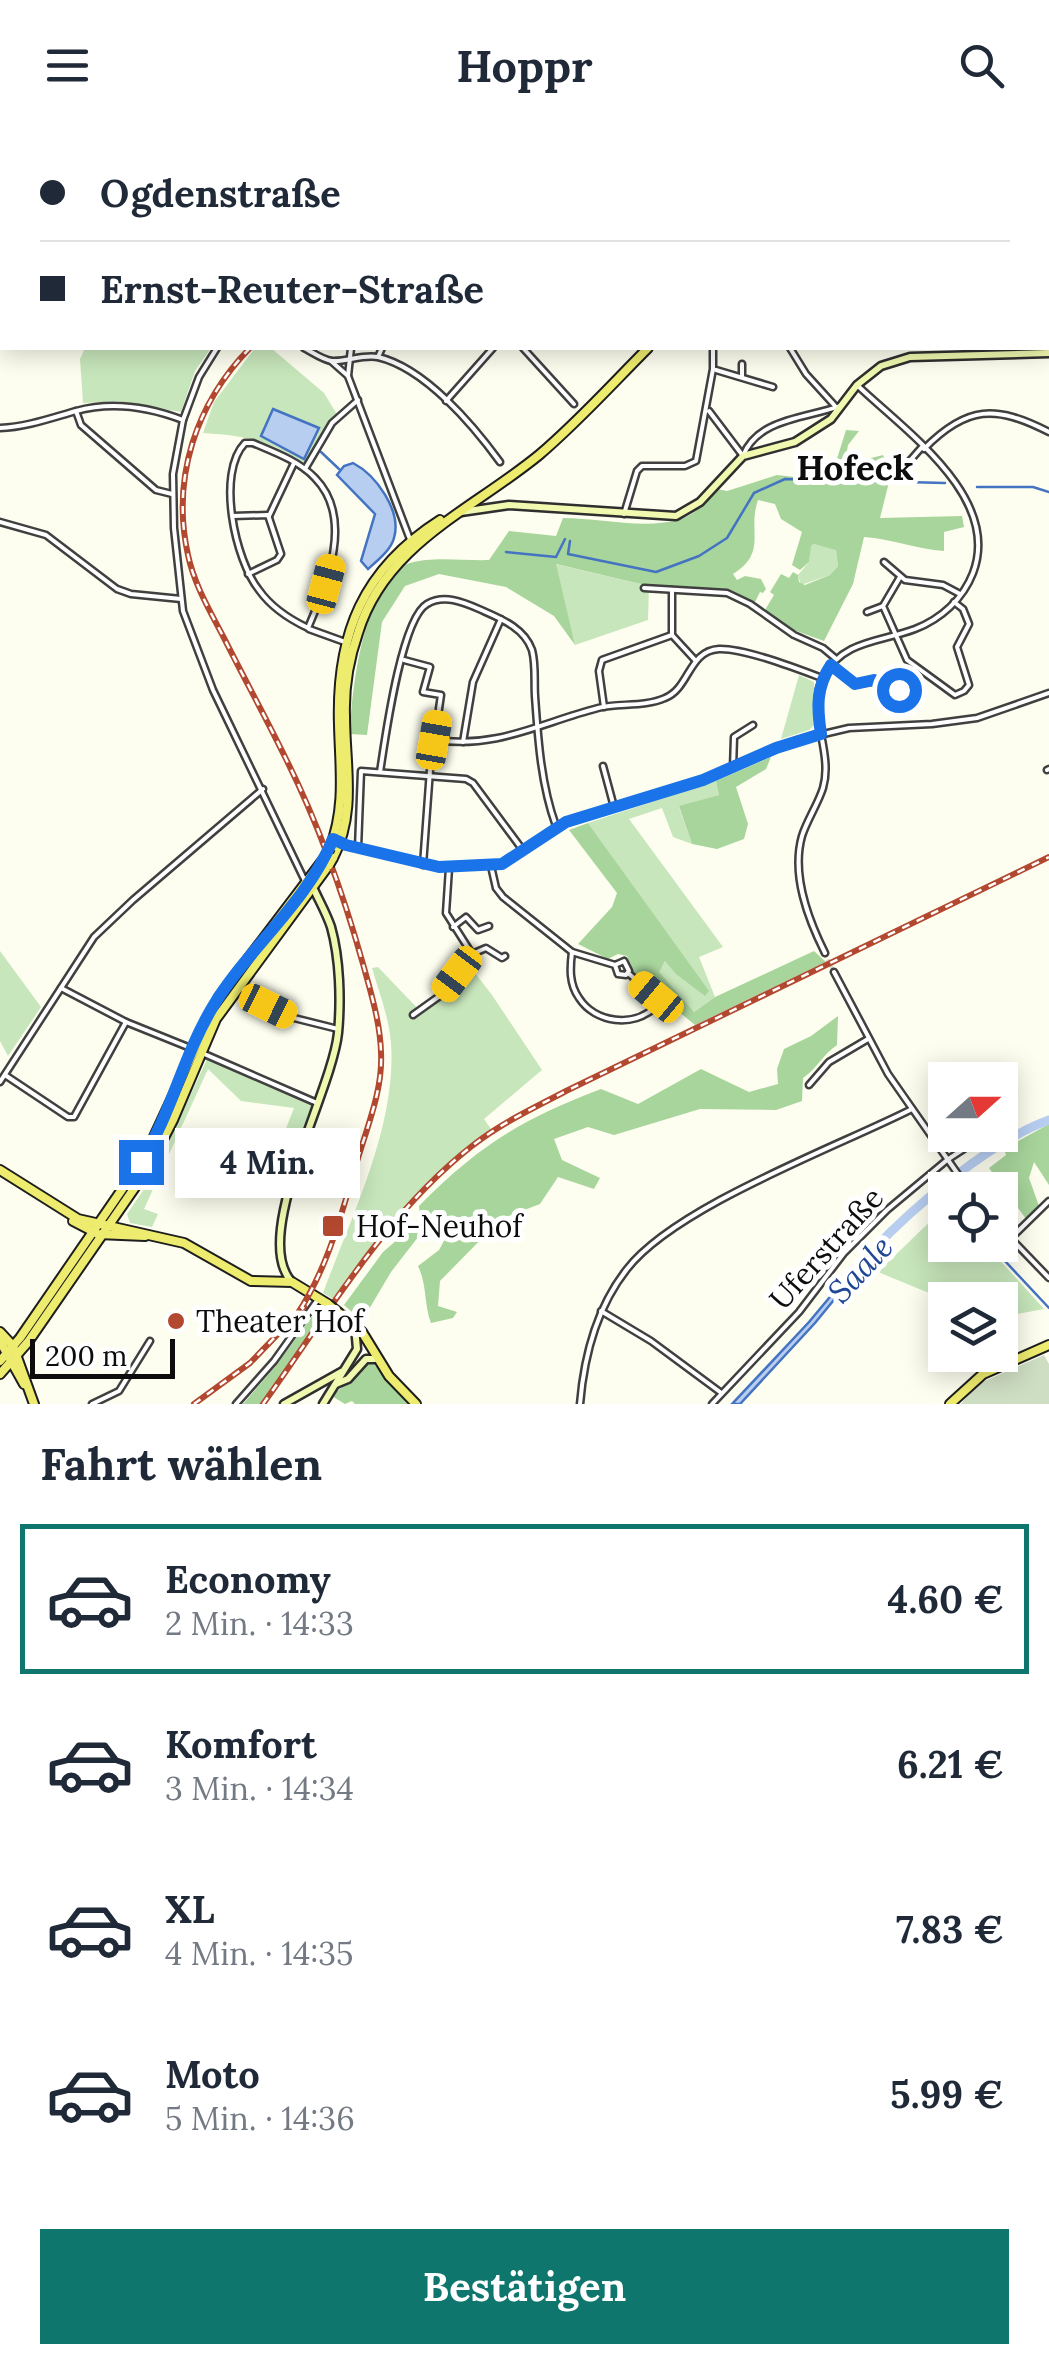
<!DOCTYPE html>
<html lang="de">
<meta charset="utf-8">
<style>
:root{--surface:#fff;--page:#f2f2f3;--text:#1f2937;--muted:#747a83;--line:#e0e1e3;--accent:#0f766e}
body{margin:0;font-family:Lora,serif;background:var(--page);color:var(--text);height:100vh;display:flex;flex-direction:column;font-size:38px;white-space:nowrap}
*{box-sizing:border-box;margin:0}
p{font-size:32px;color:var(--muted)}
.icon{flex:none;width:55px;height:55px;fill:none;stroke:currentColor;stroke-width:2;stroke-linecap:round;stroke-linejoin:round}
.map{position:relative;height:1274px;overflow:hidden}
.sheet{display:flex;flex-direction:column;background:var(--surface);flex:1}
.sheet>*{flex:none}
.hud{position:absolute;left:0px;top:0px;width:1050px;height:220px;box-shadow:0 5px 25px #0003;display:grid;align-content:center;height:220px;padding:0 40px;background:var(--surface)}
.needle{width:65px;rotate:69deg}
.buttons{position:absolute;left:928px;top:932px;display:grid;gap:20px}
.buttons a{display:grid;place-items:center;width:90px;height:90px;border-radius:0px;background:var(--surface);box-shadow:0 5px 25px #0003;font-size:50px}
.scale{position:absolute;left:30px;bottom:25px;width:145px;box-sizing:border-box;padding-left:10px;border:5px solid #0d0d0d;border-top:0;font-size:28px;line-height:35px;white-space:nowrap;color:#0d0d0d;-webkit-text-stroke:8px #fff;paint-order:stroke}
.end{position:absolute;width:45px;height:45px;margin:-22px;border:12px solid #1a73e8;background:#fff;box-shadow:0 0 0 5px #fff}
.from{border-radius:50%}
.bubble{position:absolute;height:70px;border-radius:0px;background:var(--surface);box-shadow:0 5px 25px #0003;font-size:32px;font-weight:800;line-height:70px;text-align:center}
.car{position:absolute;width:30px;height:60px;margin:-30px -15px;border-radius:12px;box-shadow:0 0 8px 2px #0007;background:linear-gradient(#f5c518 24%,#345 0 40%,#f5c518 0 76%,#345 0 86%,#f5c518 0)}
.hud b{display:flex;align-items:center;gap:35px;height:95px;font-size:38px}
.hud b+b{border-top:2px solid var(--line)}
.hud i{width:25px;height:25px;background:var(--text)}
ul{padding:0;list-style:none}
li{display:flex;align-items:center;gap:30px;height:150px;margin:0 20px 15px;padding:0 20px;border:5px solid transparent;border-radius:0px}
li div{flex:1}
li b{display:block;font-size:38px}
li em{font-style:normal;font-weight:800}
li.active{border-color:var(--accent)}
li>.icon{width:90px;height:90px;stroke-width:1.5}
h2{padding:0 40px;font-size:45px;line-height:120px}
.button{display:flex;gap:20px;margin-top:auto;padding:20px 40px}
.button a{flex:1;height:115px;border-radius:0px;background:var(--accent);color:#fff;font-size:40px;font-weight:800;line-height:115px;text-align:center}
header{display:flex;justify-content:space-between;align-items:center;height:130px;padding:0 40px;background:var(--surface);font-size:45px;font-weight:800}
.map>svg:first-child{display:block}
.green{fill:#c7e6bb}
.forest{fill:#a8d59c}
.cemetery{fill:#cedec2}
.water{fill:#b8cef1;stroke:#4473c2;stroke-width:2.5}
.lines{fill:none;stroke-linecap:round;stroke-linejoin:round}
.stream{stroke:#4473c2;stroke-width:2.5}
.river{stroke:#b8cef1;stroke-width:9}
.street-tunnel{stroke:#d9dacd;stroke-width:4;stroke-dasharray:4 2;stroke-linecap:butt}
.street-casing{stroke:#404040;stroke-width:9}
.secondary-casing{stroke:#2f2f2f;stroke-width:11}
.primary-casing{stroke:#1e1e1e;stroke-width:12}
.street{stroke:#fff;stroke-width:4}
.secondary{stroke:#f0f9af;stroke-width:6}
.primary{stroke:#eeec6f;stroke-width:8}
.rail-casing{stroke:#b24830;stroke-width:6}
.rail{stroke:#fff;stroke-width:2.5;stroke-dasharray:8;stroke-linecap:butt}
.primary-bridge-casing{stroke:#1e1e1e;stroke-width:12;stroke-linecap:butt}
.primary-bridge{stroke:#eeec6f;stroke-width:8}
.route{stroke:#1a73e8;stroke-width:12}
.poi-dot{fill:#b24830;stroke:#fff;stroke-width:4}
.labels{text-anchor:middle;dominant-baseline:central;stroke-width:10;stroke-linejoin:round;paint-order:stroke}
.poi-label{font-size:30px;fill:#0d0d0d;stroke:#fff;text-anchor:start}
.street-label{font-size:30px;fill:#0d0d0d;stroke:#fff}
.water-label{font-size:32px;font-style:italic;fill:#204795;stroke:#fff}
.quarter-label{font-size:35px;font-weight:bold;fill:#0d0d0d;stroke:#fff}
</style>
<header><svg class="icon" aria-label="menu" viewBox="0 0 24 24"><path d="M4 6h16M4 12h16M4 18h16"/></svg>Hoppr<svg class="icon" aria-label="search" viewBox="0 0 24 24"><circle cx="10" cy="10" r="6"/><path d="M15 15l6 6"/></svg></header>
<div class="map">
<svg width="1049" height="1274" viewBox="0 0 1049 1274">
<rect width="100%" height="100%" fill="#fdfeef"/>
<!-- green -->
<g class="green">
<polygon points="85,218 211,218 195,241 181,282 119,271 83,273 80,229"/>
<path d="M 255,218 L 271,218 L 324,263 L 338,286 L 307,337 C 278,311 240,305 203,303 L 214,272 Z"/>
<polygon points="814,414 836,419 838,436 830,445 801,455 798,445 809,432 810,416"/>
<polygon points="555,434 649,456 648,490 575,515"/>
<polygon points="799,545 814,552 814,595 809,600 781,609"/>
<polygon points="716,651 719,665 679,677 692,714 673,707 662,678 629,689 723,817 699,827 715,867 694,882 658,842 666,830 704,865 708,861 588,693"/>
<polygon points="0,821 41,877 8,926 0,911"/>
<path d="M 468,834 L 492,865 L 542,940 L 484,989 L 491,999 C 426,1045 380,1106 333,1169 L 323,1163 C 351,1087 397,995 391,913 C 389,888 379,862 372,838 L 378,837 L 422,883 Z"/>
<polygon points="207,929 314,974 281,1054 267,1047 294,978 241,971 208,939 144,1079 158,1084 152,1097 130,1093 127,1084 153,1046"/>
<polygon points="945,1077 945,1115 986,1115 1044,1179 1012,1185 1007,1180 1000,1185 1000,1170 946,1170 878,1142"/>
</g>
<!-- forest -->
<g class="forest">
<path d="M 846,300 L 859,301 L 848,315 L 846,326 L 863,330 L 883,325 L 891,344 L 880,388 L 962,386 L 964,397 L 944,402 L 944,421 C 916,419 892,409 864,407 L 853,454 L 824,511 L 791,499 L 765,480 L 774,465 L 770,462 L 781,444 L 789,448 L 793,442 L 798,445 L 799,452 L 805,455 L 830,445 L 838,436 L 836,420 L 814,414 L 811,416 L 809,432 L 800,440 L 792,435 L 802,402 L 781,389 L 775,374 L 758,370 C 747,401 768,422 733,444 L 737,450 L 745,446 L 761,449 L 766,459 L 763,463 L 760,462 L 755,472 L 729,459 L 649,456 L 556,434 L 575,515 L 554,486 L 506,457 L 439,444 L 405,456 L 382,492 L 367,605 L 350,604 C 351,563 364,447 410,433 C 433,426 465,431 489,430 L 509,401 L 556,406 L 563,388 C 599,388 646,400 681,389 C 696,384 707,370 717,359 L 727,361 L 777,345 L 830,351 Z"/>
<polygon points="771,627 766,639 736,657 748,694 744,709 717,719 692,714 679,676 719,665 716,651"/>
<polygon points="588,693 709,861 705,866 676,844 665,831 659,842 694,882 715,867 814,821 826,832 695,895 633,844 627,826 618,824 608,829 578,814 612,777 617,763 569,700"/>
<path d="M 838,886 L 837,915 C 822,925 818,938 803,948 L 802,971 L 776,980 L 700,979 L 614,1005 L 588,997 L 554,1009 L 562,1030 L 600,1048 L 594,1059 L 558,1047 L 540,1074 L 501,1089 L 440,1151 L 438,1176 L 457,1182 L 453,1188 L 431,1193 C 424,1175 427,1154 418,1136 L 439,1120 L 445,1109 L 429,1093 L 391,1142 L 362,1191 L 344,1175 L 383,1122 L 420,1090 L 419,1076 C 479,1015 522,989 601,959 L 638,974 L 701,939 L 749,962 L 778,954 L 777,939 L 784,919 L 811,906 Z"/>
<polygon points="1049,994 1049,1055 1034,1032 1029,1048 1039,1076 1026,1089 989,1038 1006,1025 1004,1019"/>
<polygon points="319,1177 326,1182 260,1274 243,1274 275,1237"/>
<polygon points="371,1231 410,1274 355,1274 352,1271 345,1274 332,1266"/>
</g>
<!-- cemetery -->
<polygon class="cemetery" points="1044,1225 1049,1234 1049,1274 961,1274 976,1255"/>
<!-- water -->
<g class="water">
<polygon points="273,279 319,298 304,329 261,306"/>
<path d="M 353,333 C 376,345 402,381 394,408 C 391,420 377,431 368,439 L 361,431 L 375,384 L 337,345 L 344,336 Z"/>
<polygon points="875,1113 878,1116 815,1193 740,1274 732,1274 809,1192"/>
</g>
<g class="lines">
<!-- stream -->
<g class="stream">
<polyline points="321,322 339,339"/>
<polyline points="977,357 1033,357 1049,362"/>
<polyline points="570,411 568,424 656,442 699,426 727,408 754,363 785,349 945,353"/>
<polyline points="506,422 556,427 565,409"/>
<polyline points="941,1059 945,1064"/>
<polyline points="990,1115 1049,1178"/>
</g>
<!-- river -->
<path class="river" d="M 871,1122 C 913,1077 991,1011 1049,990"/>
<!-- street-tunnel -->
<polyline class="street-tunnel" points="825,824 834,842"/>
<defs>
<g id="street">
<polyline points="130,0 132,2"/>
<polyline points="171,0 173,2"/>
<polyline points="282,0 283,2"/>
<polyline points="347,0 347,2"/>
<polyline points="445,0 446,2"/>
<polyline points="552,0 555,2"/>
<polyline points="565,0 567,2"/>
<polyline points="608,0 612,2"/>
<polyline points="97,2 99,0"/>
<polyline points="257,2 262,0"/>
<polyline points="598,2 599,0"/>
<polyline points="0,10 2,13"/>
<polyline points="217,218 199,247 183,290 173,344 174,398 183,481 213,560 305,751"/>
<path d="M 304,218 C 312,222 323,230 332,231 C 347,232 362,224 378,227 C 425,238 473,295 500,332"/>
<polyline points="523,218 574,274"/>
<polyline points="790,218 806,244 836,277"/>
<polyline points="378,227 382,218"/>
<polyline points="331,231 348,246 411,412"/>
<polyline points="742,234 742,246"/>
<polyline points="716,240 773,257"/>
<polyline points="348,246 351,218"/>
<polyline points="446,271 493,218"/>
<polyline points="76,281 81,295 156,360 172,364"/>
<path d="M 709,281 L 743,326 C 757,288 808,288 840,276"/>
<path d="M 0,298 C 26,297 51,288 76,281 C 112,271 149,277 183,290"/>
<path d="M 924,319 C 967,275 996,275 1049,302"/>
<polyline points="907,334 922,317"/>
<polyline points="305,339 332,293 358,270"/>
<polyline points="624,384 637,341 642,336 685,336 696,331 713,239 713,218"/>
<polyline points="233,386 268,385 281,424 277,430 248,444"/>
<polyline points="269,386 294,333"/>
<polyline points="0,392 46,405 117,459 131,464 181,469"/>
<polyline points="884,432 905,450 943,455 960,464"/>
<polyline points="900,447 883,476 907,530 955,565 964,561 969,555 957,517 969,494 963,479 954,472"/>
<polyline points="644,458 727,463 750,474 794,505 823,518 835,528"/>
<polyline points="672,460 672,505 695,530"/>
<polyline points="867,482 883,476"/>
<path d="M 308,498 C 326,455 355,389 315,348 C 299,331 274,322 253,313 L 245,313 C 216,343 235,430 259,460 C 271,477 289,489 308,498 L 309,499 L 345,512"/>
<polyline points="404,530 430,537 423,562 441,565 431,633"/>
<polyline points="831,535 855,554 878,551 892,562 902,558 915,539"/>
<polyline points="604,577 599,541 602,530 672,505"/>
<path d="M 435,610 C 497,619 540,593 598,578 C 619,573 645,577 665,568 C 690,558 688,521 719,519 C 744,518 798,539 822,548"/>
<polyline points="463,612 473,552 501,489"/>
<polyline points="603,636 614,677"/>
<polyline points="733,638 734,607 753,595"/>
<polyline points="1047,640 1049,639"/>
<path d="M 380,642 C 385,610 401,489 427,474 C 444,464 463,472 479,479 C 499,488 524,497 532,520 C 536,535 534,551 535,566 C 538,609 541,655 556,696"/>
<polyline points="341,713 439,737 502,734 566,691 701,651 798,610 849,598 932,594 977,588 1049,563"/>
<polyline points="358,718 361,641 466,649 473,653 522,719"/>
<polyline points="423,735 430,640"/>
<polyline points="491,736 496,758 503,767 572,822 615,835 624,831 629,841 626,845 618,844 615,835"/>
<polyline points="453,797 466,787 478,800 489,796"/>
<path d="M 572,822 C 570,838 569,854 579,868 C 595,893 634,898 655,877 L 656,867 L 628,843"/>
<path d="M 825,823 C 808,789 791,745 802,706 C 807,690 818,674 823,658 C 834,621 805,581 824,546 C 843,510 881,512 915,499 C 941,489 963,469 973,443 C 1002,367 904,300 857,255"/>
<polyline points="472,824 486,818 502,828 505,826"/>
<polyline points="834,842 888,944 969,1060"/>
<polyline points="238,857 290,887 338,899"/>
<polyline points="61,858 126,892 193,919"/>
<polyline points="413,885 441,865 472,824 446,783 449,738"/>
<polyline points="202,923 317,973"/>
<polyline points="5,945 68,987 74,987 126,892"/>
<polyline points="0,952 94,807 133,770 263,659"/>
<polyline points="809,955 829,932 868,909"/>
<polyline points="1000,996 1011,990"/>
<polyline points="1000,1097 1049,1148"/>
<polyline points="1011,1108 1049,1071"/>
<polyline points="601,1181 651,1211 720,1262"/>
<polyline points="92,1274 119,1261 150,1211"/>
<polyline points="236,1274 274,1231 319,1168"/>
<path d="M 580,1274 C 584,1226 597,1177 627,1139 C 676,1076 837,1017 912,979"/>
<polyline points="712,1274 799,1182 844,1123 887,1080 947,1030 985,1005"/>
</g>
<g id="secondary">
<polyline points="461,382 509,375 676,386 700,372 743,326 795,312 831,289 857,255 881,236 910,227 1049,223"/>
<path d="M 291,1151 C 251,1105 332,962 338,903 C 341,871 340,829 331,797 C 326,782 318,769 312,755"/>
<polyline points="336,1254 348,1249 366,1229 378,1229"/>
<polyline points="284,1274 341,1242"/>
<polyline points="323,1274 357,1219 355,1197"/>
</g>
<g id="primary">
<polyline points="782,2 783,0"/>
<path d="M 330,718 C 346,676 340,638 339,595 C 336,504 363,439 440,390"/>
<path d="M 333,728 C 357,682 345,635 345,586 C 344,558 349,529 358,503 C 385,414 472,380 539,325 C 578,292 612,254 648,218"/>
<polyline points="0,1040 78,1089 184,1113 251,1151 292,1152 328,1174"/>
<polyline points="73,1091 98,1104 145,1106"/>
<polyline points="339,1183 362,1202 389,1246 416,1274"/>
<polyline points="0,1202 13,1216 34,1274"/>
<polyline points="0,1211 24,1254"/>
<polyline points="0,1231 20,1208 145,1026 219,867 326,726"/>
<polyline points="0,1244 28,1212 149,1037 173,990 216,889 329,735"/>
<polyline points="950,1274 983,1244 1049,1215"/>
</g>
</defs>
<!-- street casing -->
<use href="#street" class="street-casing"/>
<!-- secondary casing -->
<use href="#secondary" class="secondary-casing"/>
<!-- primary casing -->
<use href="#primary" class="primary-casing"/>
<!-- street -->
<use href="#street" class="street"/>
<!-- secondary -->
<use href="#secondary" class="secondary"/>
<!-- primary -->
<use href="#primary" class="primary"/>
<defs>
<g id="rail">
<polyline points="395,0 395,2"/>
<path d="M 250,218 C 196,273 171,348 188,425 C 194,454 210,481 224,508 C 244,548 266,588 286,629 C 319,695 343,763 363,834 C 371,863 380,892 381,922 C 383,957 369,992 359,1025 C 342,1081 329,1137 296,1186"/>
<polyline points="194,1274 250,1233 304,1177"/>
<path d="M 263,1274 C 327,1185 385,1084 472,1016 C 501,993 534,978 566,961 L 1049,727"/>
</g>
</defs>
<!-- rail casing -->
<use href="#rail" class="rail-casing"/>
<!-- rail -->
<use href="#rail" class="rail"/>
<defs>
<g id="primary-bridge">
<polyline points="326,726 330,718"/>
<polyline points="329,735 333,728"/>
<polyline points="328,1174 339,1183"/>
</g>
</defs>
<!-- primary-bridge casing -->
<use href="#primary-bridge" class="primary-bridge-casing"/>
<!-- primary-bridge -->
<use href="#primary-bridge" class="primary-bridge"/>
</g>
<g class="lines">
<!-- route -->
<path class="route" d="M 141,1032 C 171,984 183,927 212,878 C 247,819 307,773 333,709 L 346,715 L 439,737 L 502,734 L 566,692 L 703,650 L 776,618 L 821,604 C 817,578 816,557 831,535 L 855,554 L 874,550 L 892,562 L 899,560"/>
</g>
<!-- markers -->
<g class="poi-dot">
<rect x="321" y="1084" width="24" height="24" rx="5"/>
<circle cx="176" cy="1191" r="10"/>
</g>
<g class="labels">
<!-- poi labels -->
<g class="poi-label">
<text x="356" y="1096">Hof-Neuhof</text>
<text x="196" y="1191">Theater Hof</text>
</g>
<!-- street labels -->
<g class="street-label">
<text transform="translate(826 1118) rotate(-48)">Uferstraße</text>
</g>
<!-- water labels -->
<g class="water-label">
<text transform="translate(860 1139) rotate(-47)">Saale</text>
</g>
<!-- quarter labels -->
<g class="quarter-label">
<text x="855" y="337">Hofeck</text>
</g>
</g>
</svg>
<div class="buttons">
<a><svg class="needle" viewBox="-14 -14 28 28"><path d="M0-13l5 13h-10z" fill="#e53935"/><path d="M0 13l5-13h-10z" fill="#747a83"/></svg></a>
<a><svg class="icon" aria-label="locate" viewBox="0 0 24 24"><circle cx="12" cy="12" r="6"/><path d="M12 2v4M12 18v4M2 12h4M18 12h4"/></svg></a>
<a><svg class="icon" aria-label="layers" viewBox="0 0 24 24"><path d="M12 4l9 5-9 5-9-5zM3 14l9 5 9-5"/></svg></a>
</div>
<div class="scale">200 m</div>
<i class="end from" style="left:899px;top:560px"></i>
<i class="end" style="left:141px;top:1032px"></i>
<div class="bubble" style="left:175px;top:998px;width:185px">4 Min.</div>
<i class="car" style="left:326px;top:454px;rotate:15deg"></i>
<i class="car" style="left:434px;top:610px;rotate:10deg"></i>
<i class="car" style="left:457px;top:844px;rotate:217deg"></i>
<i class="car" style="left:656px;top:867px;rotate:310deg"></i>
<i class="car" style="left:268px;top:876px;rotate:116deg"></i>
<div class="hud">
<b><i class="from"></i>Ogdenstraße</b>
<b><i></i>Ernst-Reuter-Straße</b>
</div>
</div>
<section class="sheet">
<h2>Fahrt wählen</h2>
<ul>
<li class="active"><svg class="icon" aria-label="car" viewBox="0 0 24 24"><path d="M5 17H2v-5l4-1 3-4h7l3 4 3 1v5h-3M9 17h6M6 11h13"/><circle cx="7" cy="17" r="2"/><circle cx="17" cy="17" r="2"/></svg><div><b>Economy</b><p>2 Min. · 14:33</p></div><em>4.60 €</em></li>
<li><svg class="icon" aria-label="car" viewBox="0 0 24 24"><path d="M5 17H2v-5l4-1 3-4h7l3 4 3 1v5h-3M9 17h6M6 11h13"/><circle cx="7" cy="17" r="2"/><circle cx="17" cy="17" r="2"/></svg><div><b>Komfort</b><p>3 Min. · 14:34</p></div><em>6.21 €</em></li>
<li><svg class="icon" aria-label="car" viewBox="0 0 24 24"><path d="M5 17H2v-5l4-1 3-4h7l3 4 3 1v5h-3M9 17h6M6 11h13"/><circle cx="7" cy="17" r="2"/><circle cx="17" cy="17" r="2"/></svg><div><b>XL</b><p>4 Min. · 14:35</p></div><em>7.83 €</em></li>
<li><svg class="icon" aria-label="car" viewBox="0 0 24 24"><path d="M5 17H2v-5l4-1 3-4h7l3 4 3 1v5h-3M9 17h6M6 11h13"/><circle cx="7" cy="17" r="2"/><circle cx="17" cy="17" r="2"/></svg><div><b>Moto</b><p>5 Min. · 14:36</p></div><em>5.99 €</em></li>
</ul>
<div class="button"><a>Bestätigen</a></div>
</section>
